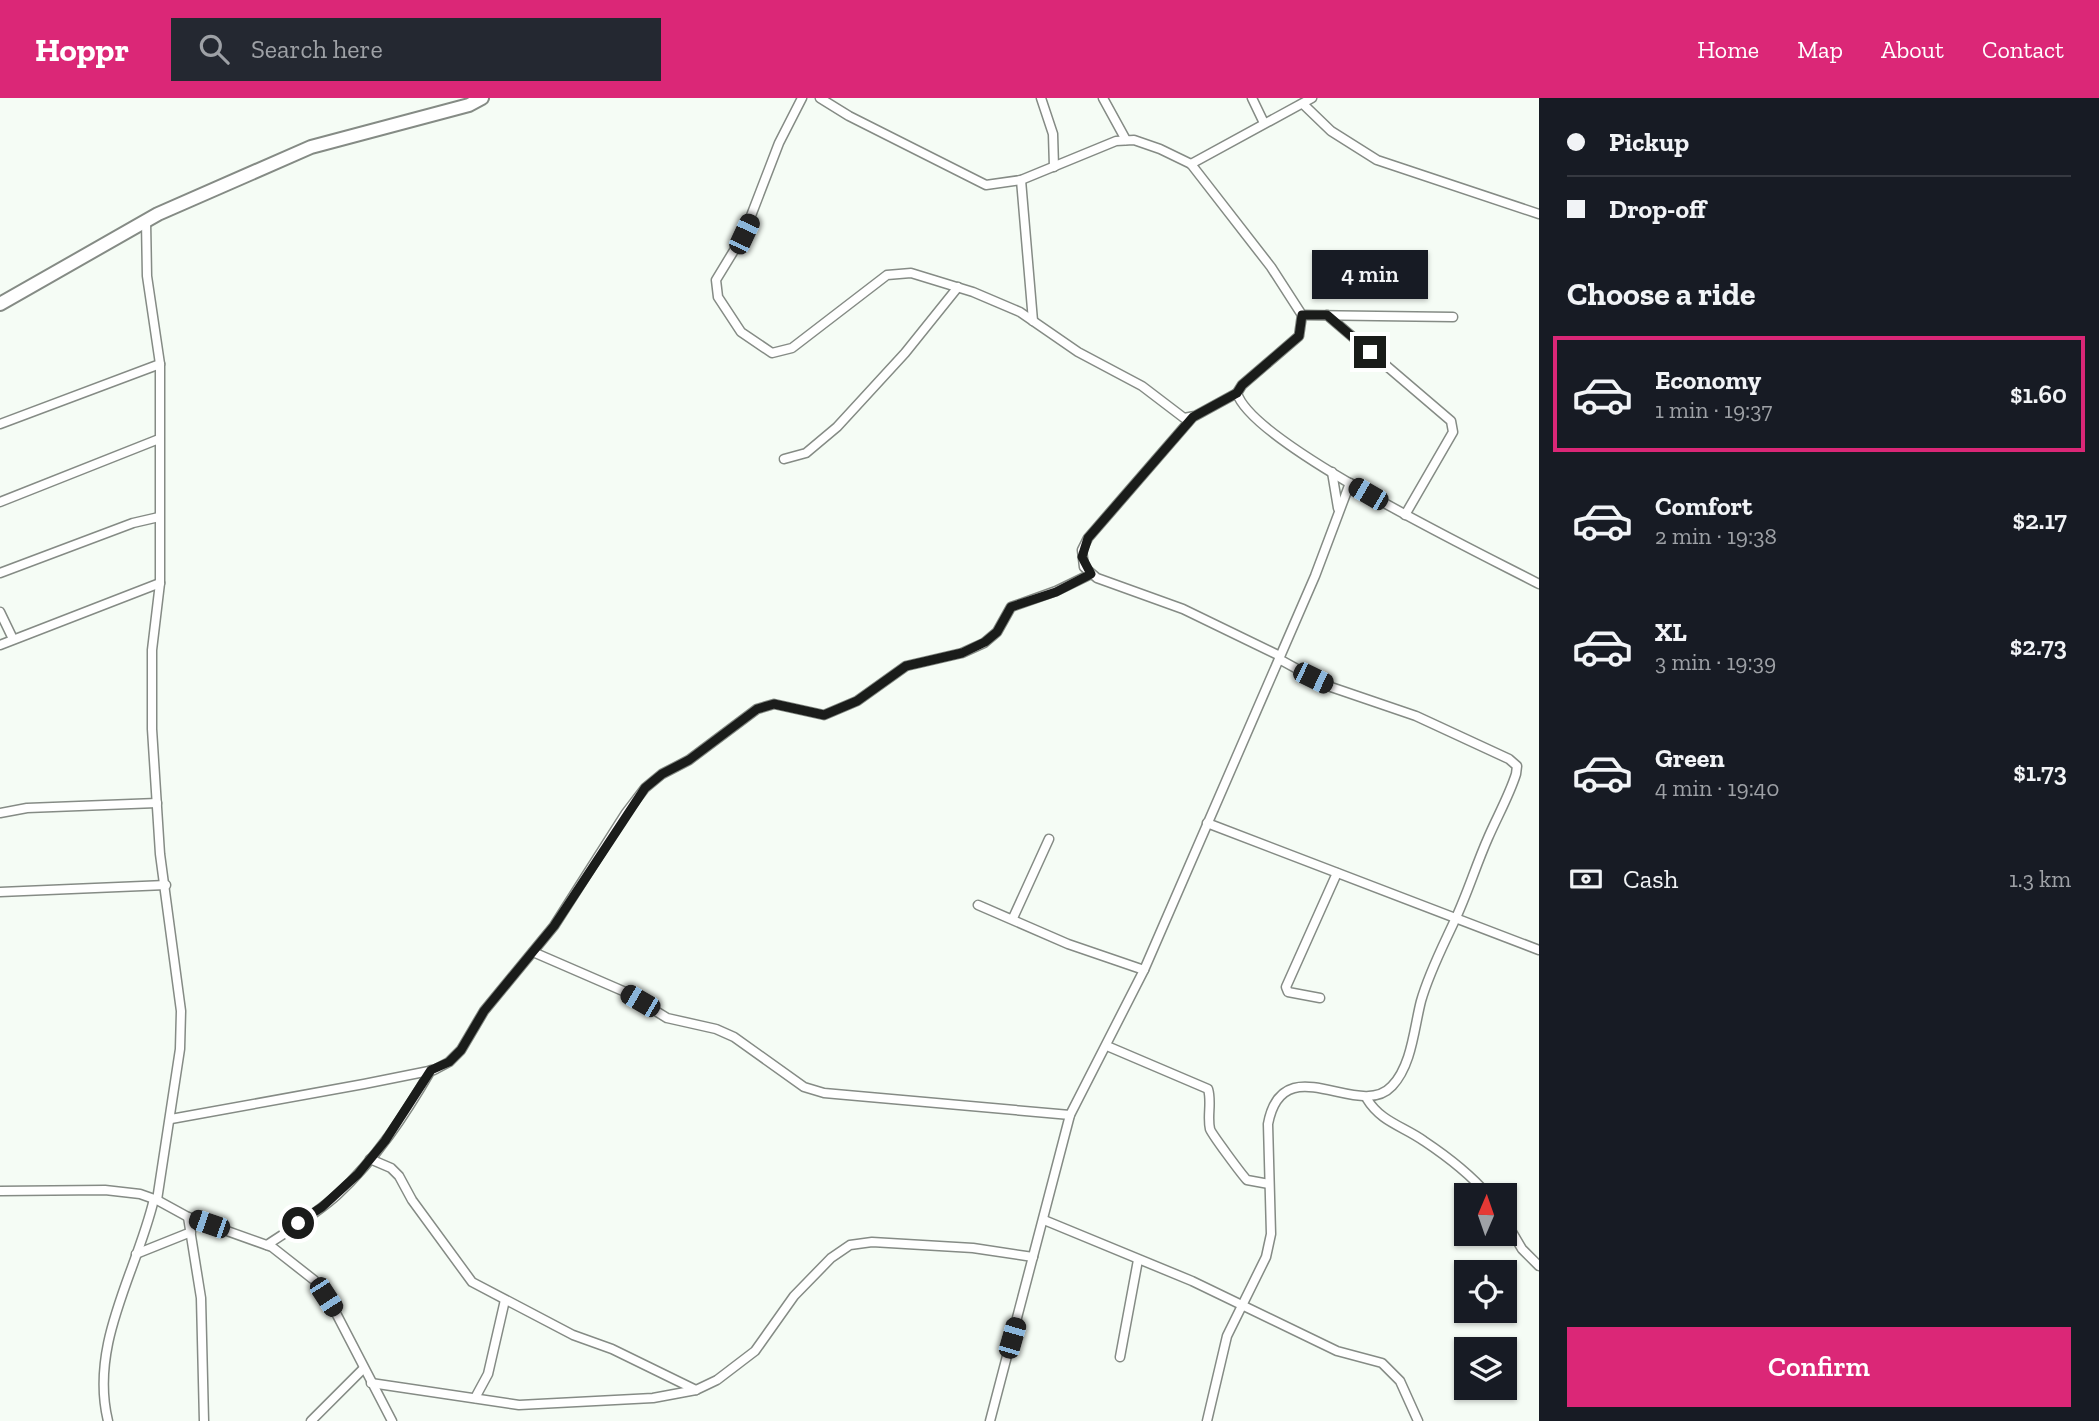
<!DOCTYPE html>
<meta charset="utf-8">
<style>
:root{--surface:#171b24;--page:#242831;--text:#f1f3f6;--muted:#9ea1a6;--line:#363941;--accent:#db2777}
body{margin:0;font-family:"Zilla Slab",serif;background:var(--page);color:var(--text);height:100vh;display:flex;flex-direction:column;font-size:26px;white-space:nowrap}
*{box-sizing:border-box;margin:0}
p{font-size:23px;color:var(--muted)}
.icon{flex:none;width:38px;height:38px;fill:none;stroke:currentColor;stroke-width:2;stroke-linecap:round;stroke-linejoin:round}
.map{position:relative;flex:1;overflow:hidden}
.panel{display:flex;flex-direction:column;background:var(--surface);width:560px}
.panel>*{flex:none}
.banner{display:grid;align-content:center;height:154px;padding:0 28px;background:var(--surface)}
.needle{width:46px;rotate:2deg}
.tools{position:absolute;left:1454px;top:1085px;display:grid;gap:14px}
.tools a{display:grid;place-items:center;width:63px;height:63px;border-radius:0px;background:var(--surface);box-shadow:0 2px 5px #0004;font-size:35px}
.end{position:absolute;width:32px;height:32px;margin:-16px;border:9px solid #1a1c1a;background:#fff;box-shadow:0 0 0 4px #fff}
.from{border-radius:50%}
.bubble{position:absolute;height:49px;border-radius:0px;background:var(--surface);box-shadow:0 2px 5px #0004;font-size:23px;font-weight:600;line-height:49px;text-align:center}
.car{position:absolute;width:21px;height:42px;margin:-21px -10px;border-radius:9px;box-shadow:0 0 5px 2px #0007;background:linear-gradient(#222 24%,#8ab4d8 0 40%,#222 0 76%,#8ab4d8 0 86%,#222 0)}
.banner b{display:flex;align-items:center;gap:24px;height:66px;font-size:26px}
.banner b+b{border-top:2px solid var(--line)}
.banner i{width:18px;height:18px;background:var(--text)}
ul{padding:0;list-style:none}
li{display:flex;align-items:center;gap:21px;height:116px;margin:0 14px 10px;padding:0 14px;border:4px solid transparent;border-radius:0px}
li div{flex:1}
li b{display:block;font-size:26px}
li em{font-style:normal;font-weight:600}
li.selected{border-color:var(--accent)}
li>.icon{width:63px;height:63px;stroke-width:1.5}
h2{padding:0 28px;font-size:32px;line-height:84px}
.pay{display:flex;align-items:center;gap:18px;height:77px;padding:0 28px;font-size:26px}
.pay p{margin-inline-start:auto}
.primary-button{display:flex;gap:14px;margin-top:auto;padding:14px 28px}
.primary-button a{flex:1;height:80px;border-radius:0px;background:var(--accent);color:#fff;font-size:28px;font-weight:600;line-height:80px;text-align:center}
header{display:flex;align-items:center;gap:42px;box-sizing:border-box;height:98px;padding:0 35px;background:var(--accent);color:#fff}
header strong{font-size:33px}
nav{display:flex;gap:38px;margin-inline-start:auto;font-size:24px}
.search{width:490px;height:63px;background:var(--page);display:flex;align-items:center;gap:18px;box-sizing:border-box;padding:0 24px;border-radius:0px;color:var(--muted);font-size:26px}
main{display:flex;flex:1;min-height:0}
.map>svg:first-child{display:block}
.lines{fill:none;stroke-linecap:round;stroke-linejoin:round}
.street-casing{stroke:#858b85;stroke-width:11}
.secondary-casing{stroke:#858b85;stroke-width:16}
.street{stroke:#fff;stroke-width:8}
.secondary{stroke:#fff;stroke-width:12}
.route{stroke:#1a1c1a;stroke-width:9}
</style>
<header>
<strong>Hoppr</strong>
<div class="search"><svg class="icon" aria-label="search" viewBox="0 0 24 24"><circle cx="10" cy="10" r="6"/><path d="M15 15l6 6"/></svg>Search here</div>
<nav><a>Home</a><a>Map</a><a>About</a><a>Contact</a></nav>
</header>
<main>
<div class="map">
<svg width="1539" height="1323" viewBox="0 0 1539 1323">
<rect width="100%" height="100%" fill="#f5fcf5"/>
<g class="lines">
<defs>
<g id="street">
<polyline points="802,0 779,45 744,136 716,182 718,199 741,234 772,255 792,250 887,177 911,175 973,194 1020,214 1078,254 1142,288 1184,320 1195,318 1237,295"/>
<path d="M 820,0 L 849,18 L 986,87 L 1021,82 L 1116,43 L 1134,42 L 1160,51 L 1191,66 L 1271,169 L 1302,217 L 1299,238 L 1242,287 L 1237,295 C 1252,346 1484,457 1539,486"/>
<polyline points="1041,0 1053,36 1054,69"/>
<polyline points="1103,0 1126,42"/>
<polyline points="1252,0 1264,25"/>
<polyline points="1303,6 1331,33 1377,62 1539,116"/>
<polyline points="1191,66 1312,0"/>
<polyline points="1021,82 1033,223"/>
<polyline points="146,123 147,178 160,266 160,485 152,552 152,631 160,756 181,913 180,951 157,1102"/>
<polyline points="1302,217 1453,219"/>
<polyline points="1327,217 1451,323 1453,334 1405,417"/>
<polyline points="1192,320 1088,440 1082,452 1084,469 1097,480 1183,511 1280,558"/>
<polyline points="0,326 160,266"/>
<polyline points="784,361 806,355 837,329 905,255 958,189"/>
<polyline points="1332,374 1338,410"/>
<polyline points="0,404 159,341"/>
<polyline points="0,475 133,425 159,419"/>
<polyline points="0,514 13,541"/>
<polyline points="0,547 160,485"/>
<polyline points="0,715 27,710 157,705"/>
<polyline points="1207,725 1539,852"/>
<polyline points="0,794 166,787"/>
<polyline points="978,807 1068,846 1144,872"/>
<polyline points="1013,820 1049,741"/>
<polyline points="533,854 623,893 667,920 716,931 734,939 804,989 824,995 1070,1017"/>
<polyline points="1320,900 1288,894 1286,889 1337,775"/>
<path d="M 1107,948 L 1208,991 C 1212,1004 1207,1018 1210,1031 C 1211,1035 1242,1077 1247,1082 L 1269,1086"/>
<path d="M 1367,1001 C 1381,1024 1403,1028 1424,1043 C 1448,1059 1470,1076 1488,1097"/>
<polyline points="171,1021 364,986 434,972 449,964 461,952 484,913 554,828 626,715 645,690 662,676 689,662 757,611 774,606 824,617 857,603 906,568 962,555 984,545 997,534 1011,509 1056,493 1091,476"/>
<polyline points="370,1061 391,1070 399,1078 412,1102 472,1184 573,1237 612,1251 696,1292"/>
<polyline points="0,1093 105,1092 140,1096 157,1102 188,1119 272,1149 314,1182 337,1217 392,1323"/>
<polyline points="188,1119 201,1200 204,1323"/>
<polyline points="1044,1122 1192,1183 1337,1253 1382,1265 1400,1283 1418,1323"/>
<polyline points="1505,1122 1522,1151 1539,1168"/>
<path d="M 267,1147 C 291,1131 316,1116 337,1097 C 376,1061 405,1017 431,972"/>
<polyline points="136,1156 191,1134"/>
<polyline points="1120,1259 1138,1162"/>
<polyline points="371,1285 519,1307 653,1300 696,1292 717,1282 755,1253 794,1198 831,1160 850,1147 872,1144 973,1150 1033,1159"/>
<polyline points="475,1300 488,1276 505,1202"/>
<path d="M 108,1323 C 89,1245 137,1174 154,1101"/>
<polyline points="311,1323 363,1271"/>
<polyline points="990,1323 1070,1017 1144,872 1315,478 1350,385"/>
<path d="M 1207,1323 L 1227,1238 L 1266,1159 L 1271,1136 L 1268,1026 C 1283,947 1359,1024 1392,988 C 1412,967 1414,930 1421,903 C 1429,875 1442,850 1454,824 C 1467,797 1476,767 1488,740 C 1497,719 1509,698 1516,676 L 1517,668 L 1509,661 L 1416,618 L 1328,588 L 1279,561"/>
</g>
<polyline id="secondary" points="0,206 158,116 311,49 469,7 482,0"/>
</defs>
<!-- street casing -->
<use href="#street" class="street-casing"/>
<!-- secondary casing -->
<use href="#secondary" class="secondary-casing"/>
<!-- street -->
<use href="#street" class="street"/>
<!-- secondary -->
<use href="#secondary" class="secondary"/>
</g>
<g class="lines">
<!-- route -->
<polyline class="route" points="298,1125 322,1109 358,1076 385,1043 431,972 449,964 461,952 484,913 554,828 645,690 662,676 689,662 757,611 774,606 824,617 857,603 906,568 962,555 985,544 997,534 1011,509 1056,494 1091,476 1082,459 1088,440 1193,319 1237,295 1242,287 1299,238 1302,217 1327,217 1370,254"/>
</g>
</svg>
<div class="tools">
<a><svg class="needle" viewBox="-14 -14 28 28"><path d="M0-13l5 13h-10z" fill="#e53935"/><path d="M0 13l5-13h-10z" fill="#9ea1a6"/></svg></a>
<a><svg class="icon" aria-label="locate" viewBox="0 0 24 24"><circle cx="12" cy="12" r="6"/><path d="M12 2v4M12 18v4M2 12h4M18 12h4"/></svg></a>
<a><svg class="icon" aria-label="layers" viewBox="0 0 24 24"><path d="M12 4l9 5-9 5-9-5zM3 14l9 5 9-5"/></svg></a>
</div>
<i class="end from" style="left:298px;top:1125px"></i>
<i class="end" style="left:1370px;top:254px"></i>
<div class="bubble" style="left:1312px;top:152px;width:116px">4 min</div>
<i class="car" style="left:744px;top:136px;rotate:25deg"></i>
<i class="car" style="left:1368px;top:396px;rotate:300deg"></i>
<i class="car" style="left:1313px;top:580px;rotate:116deg"></i>
<i class="car" style="left:640px;top:903px;rotate:300deg"></i>
<i class="car" style="left:209px;top:1126px;rotate:289deg"></i>
<i class="car" style="left:326px;top:1199px;rotate:147deg"></i>
<i class="car" style="left:1012px;top:1240px;rotate:16deg"></i>
</div>
<section class="panel">
<div class="banner">
<b><i class="from"></i>Pickup</b>
<b><i></i>Drop-off</b>
</div>
<h2>Choose a ride</h2>
<ul>
<li class="selected"><svg class="icon" aria-label="car" viewBox="0 0 24 24"><path d="M5 17H2v-5l4-1 3-4h7l3 4 3 1v5h-3M9 17h6M6 11h13"/><circle cx="7" cy="17" r="2"/><circle cx="17" cy="17" r="2"/></svg><div><b>Economy</b><p>1 min · 19:37</p></div><em>$1.60</em></li>
<li><svg class="icon" aria-label="car" viewBox="0 0 24 24"><path d="M5 17H2v-5l4-1 3-4h7l3 4 3 1v5h-3M9 17h6M6 11h13"/><circle cx="7" cy="17" r="2"/><circle cx="17" cy="17" r="2"/></svg><div><b>Comfort</b><p>2 min · 19:38</p></div><em>$2.17</em></li>
<li><svg class="icon" aria-label="car" viewBox="0 0 24 24"><path d="M5 17H2v-5l4-1 3-4h7l3 4 3 1v5h-3M9 17h6M6 11h13"/><circle cx="7" cy="17" r="2"/><circle cx="17" cy="17" r="2"/></svg><div><b>XL</b><p>3 min · 19:39</p></div><em>$2.73</em></li>
<li><svg class="icon" aria-label="car" viewBox="0 0 24 24"><path d="M5 17H2v-5l4-1 3-4h7l3 4 3 1v5h-3M9 17h6M6 11h13"/><circle cx="7" cy="17" r="2"/><circle cx="17" cy="17" r="2"/></svg><div><b>Green</b><p>4 min · 19:40</p></div><em>$1.73</em></li>
</ul>
<div class="pay"><svg class="icon" aria-label="cash" viewBox="0 0 24 24"><path d="M3 7h18v10H3z"/><circle cx="12" cy="12" r="2"/></svg>Cash<p>1.3 km</p></div>
<div class="primary-button"><a>Confirm</a></div>
</section>
</main>
